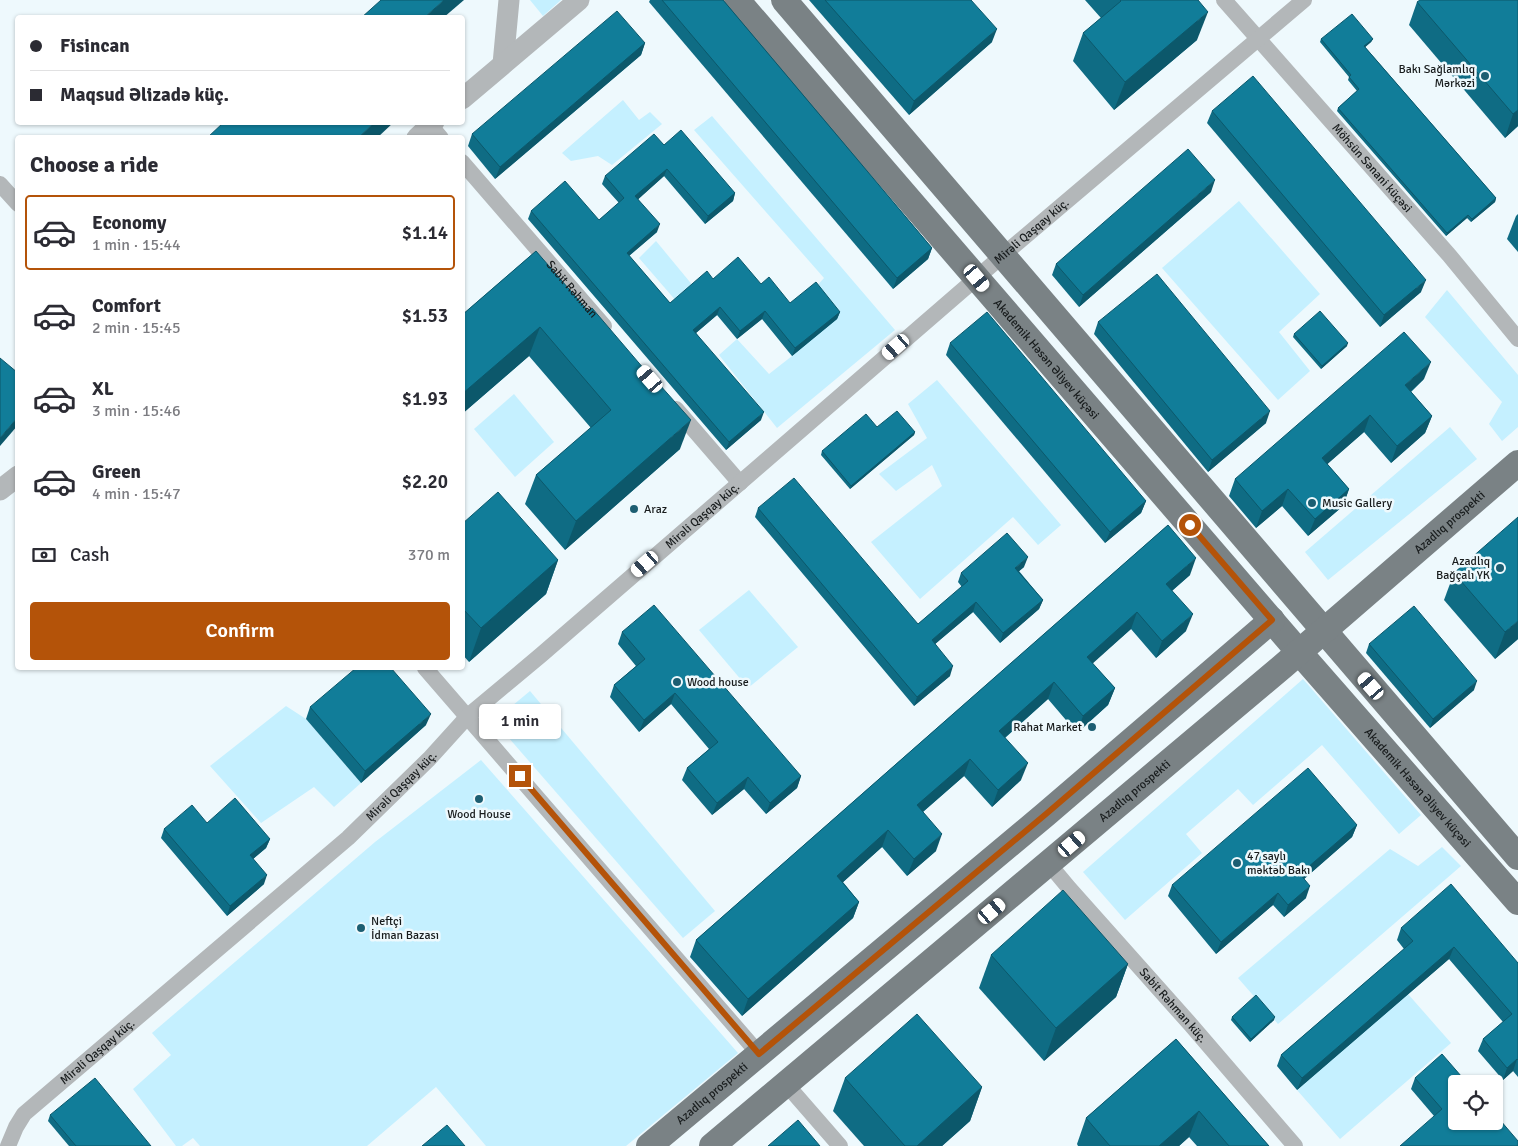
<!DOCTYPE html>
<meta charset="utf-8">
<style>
:root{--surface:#fff;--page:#f2f2f3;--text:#2b2b33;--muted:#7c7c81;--line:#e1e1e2;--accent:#b45309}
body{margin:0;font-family:Signika,sans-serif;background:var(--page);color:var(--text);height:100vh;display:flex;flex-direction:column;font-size:19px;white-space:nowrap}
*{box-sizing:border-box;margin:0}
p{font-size:16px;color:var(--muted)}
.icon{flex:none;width:28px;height:28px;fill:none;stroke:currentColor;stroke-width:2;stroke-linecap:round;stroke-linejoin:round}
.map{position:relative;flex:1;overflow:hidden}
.drawer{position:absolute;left:15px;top:135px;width:450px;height:535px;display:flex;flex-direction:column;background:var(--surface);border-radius:5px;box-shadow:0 1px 4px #0004}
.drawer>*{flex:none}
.top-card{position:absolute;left:15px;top:15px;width:450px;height:110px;border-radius:5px;box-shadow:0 1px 4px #0004;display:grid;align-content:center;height:110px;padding:0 15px;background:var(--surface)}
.fabs{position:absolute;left:1448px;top:1075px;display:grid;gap:10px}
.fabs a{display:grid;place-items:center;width:55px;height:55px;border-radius:5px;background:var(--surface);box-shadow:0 1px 4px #0004;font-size:25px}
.end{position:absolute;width:22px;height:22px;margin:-11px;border:6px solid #b45309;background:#fff;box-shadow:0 0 0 2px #fff}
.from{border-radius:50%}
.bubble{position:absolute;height:35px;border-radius:5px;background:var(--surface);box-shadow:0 1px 4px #0004;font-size:16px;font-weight:600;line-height:35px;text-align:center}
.car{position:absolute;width:15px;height:30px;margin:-15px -8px;border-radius:6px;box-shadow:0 0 4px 1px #0007;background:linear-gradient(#fff 24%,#345 0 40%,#fff 0 76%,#345 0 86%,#fff 0)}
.top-card b{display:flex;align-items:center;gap:18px;height:48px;font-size:19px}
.top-card b+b{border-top:1px solid var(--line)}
.top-card i{width:12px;height:12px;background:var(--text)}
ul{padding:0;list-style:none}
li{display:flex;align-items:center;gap:15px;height:75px;margin:0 10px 8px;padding:0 5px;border:2px solid transparent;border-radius:5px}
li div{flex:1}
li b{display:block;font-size:19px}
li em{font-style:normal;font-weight:600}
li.active{border-color:var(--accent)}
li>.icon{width:45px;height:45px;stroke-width:1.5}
h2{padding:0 15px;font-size:22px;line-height:60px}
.pay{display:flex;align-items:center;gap:12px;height:55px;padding:0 15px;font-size:19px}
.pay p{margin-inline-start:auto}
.action{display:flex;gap:10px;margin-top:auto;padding:10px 15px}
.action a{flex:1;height:58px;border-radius:5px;background:var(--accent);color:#fff;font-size:20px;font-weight:600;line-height:58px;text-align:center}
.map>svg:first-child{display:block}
.green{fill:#c5f0ff}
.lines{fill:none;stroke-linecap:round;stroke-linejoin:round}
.minor{stroke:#b3b7b9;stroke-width:16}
.tertiary{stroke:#b3b7b9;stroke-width:21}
.primary{stroke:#7a8285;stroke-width:26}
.wall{fill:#0f6c84}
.shaded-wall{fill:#0c586b}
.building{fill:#117d99;stroke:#0c586b}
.route{stroke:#b45309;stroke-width:6}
.poi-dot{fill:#1c5e72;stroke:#eef9fd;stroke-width:2}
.labels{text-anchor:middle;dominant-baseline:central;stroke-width:5;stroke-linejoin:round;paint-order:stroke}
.poi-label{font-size:12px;fill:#181c1d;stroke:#eef9fd;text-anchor:start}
.street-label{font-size:12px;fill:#181c1d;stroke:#eef9fd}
</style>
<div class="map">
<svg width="1518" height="1146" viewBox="0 0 1518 1146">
<rect width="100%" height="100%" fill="#eef9fd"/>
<!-- green -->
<g class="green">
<polygon points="530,0 561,0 543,16"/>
<polygon points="623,100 639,120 650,112 662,124 612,165 598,156 571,161 562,153"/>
<polygon points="712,116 895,330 777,428 719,355 737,339 769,374 792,356 813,290 824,278 694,130"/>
<polygon points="1239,201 1320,294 1279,332 1310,371 1278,400 1162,268"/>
<polygon points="656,241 694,287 677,302 639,258"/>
<polygon points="1447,290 1518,375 1518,427 1502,441 1489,424 1502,402 1425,317"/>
<polygon points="937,380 1061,525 1038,545 1013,517 920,599 871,542 942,486 932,465 896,491 879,474 927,438 908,404"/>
<polygon points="514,394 554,442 515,477 474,429"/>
<polygon points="1450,427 1477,459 1328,580 1305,552"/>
<polygon points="749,590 798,647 748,688 699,630"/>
<polygon points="1303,679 1421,815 1399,834 1322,745 1253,805 1238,789 1186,834 1202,853 1125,920 1083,872"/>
<polygon points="530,691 715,911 683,938 494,721"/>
<polygon points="286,706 306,719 361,783 334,807 314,787 261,823 210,766"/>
<polygon points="481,760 738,1053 626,1146 486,1146 436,1087 367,1146 200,1146 193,1138 182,1146 176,1146 133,1089 171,1055 152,1033 375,842"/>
<polygon points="1442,847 1461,866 1278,1024 1238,978 1390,849 1418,866"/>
<polygon points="1408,994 1451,1043 1340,1139 1297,1090"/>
</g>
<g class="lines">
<!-- minor -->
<g class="minor">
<path id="s1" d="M 1224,0 L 1449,255 L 1518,339"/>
<polyline points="431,126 441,138"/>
<path id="s2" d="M 462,162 L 604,326"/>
<polyline points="0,184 18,204"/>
<polyline points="676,409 740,483"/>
<polyline points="425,668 759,1054"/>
<path id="s3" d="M 1049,864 L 1069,888 L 1191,1025 L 1295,1146"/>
<polyline points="786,1084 840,1146"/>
<path id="s4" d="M 8,1146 L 16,1127 L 24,1114 L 348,838 L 429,759 L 468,716 L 541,655 L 1002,256 L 1304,0"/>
</g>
<!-- tertiary -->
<g class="tertiary">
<polyline points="503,64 509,0"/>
<polyline points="462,99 579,0"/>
<polyline points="417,138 434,122"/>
<polyline points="0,490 18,476"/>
</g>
<!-- primary -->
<g class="primary">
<path id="s5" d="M 737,0 L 1299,652 L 1518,902"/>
<polyline points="784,0 1518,857"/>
<path id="s6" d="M 649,1146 L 1046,814 L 1272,620"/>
<path id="s7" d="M 712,1146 L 1283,666 L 1518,463"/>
</g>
</g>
<!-- wall -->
<g class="wall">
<polygon points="650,0 723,0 932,248 928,259 893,289 649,2"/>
<polygon points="809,0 971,0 992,42 909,115"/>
<polygon points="1085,0 1198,0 1197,40 1114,110 1073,61 1083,33 1101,18"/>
<polygon points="1518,0 1518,126 1505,138 1409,25 1417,2"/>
<polygon points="1321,39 1373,39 1371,42 1365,47 1496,198 1495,202 1471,222 1467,218 1446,236 1337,111 1338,108 1357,91 1348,80 1349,77 1320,42"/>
<polygon points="645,43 641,55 495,179 468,146 472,134"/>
<polygon points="1212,111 1421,292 1380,327 1207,123"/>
<polygon points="664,145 735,193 733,201 705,224 664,176 638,199 657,232 629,256 670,303 713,279 761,284 790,303 840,312 837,319 792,356 762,319 737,339 717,315 696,333 761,420 726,450 528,219 531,211 599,220 619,203 602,184 605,176"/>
<polygon points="1211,192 1079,307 1052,275 1056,264"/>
<polygon points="1518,214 1518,252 1507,239 1516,216"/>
<polygon points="536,251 680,449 565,550 525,504 536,475 591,428 529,356 462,414 462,315"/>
<polygon points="1098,322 1266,423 1208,472 1094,334"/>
<polygon points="1294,334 1347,346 1321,369 1293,337"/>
<polygon points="950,343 1146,501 1141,513 1105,543 946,355"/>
<polygon points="1424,379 1411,392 1432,416 1425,433 1391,463 1364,432 1327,464 1349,489 1343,506 1308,536 1282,506 1256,528 1229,496 1235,479"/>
<polygon points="877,427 915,432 914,435 850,489 821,455 822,451"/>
<polygon points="758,508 918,624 962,587 958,582 961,573 1024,567 1019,571 1043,600 1039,609 1000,643 973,612 935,644 950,676 914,706 755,517"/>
<polygon points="462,524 558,560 546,594 469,662 462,654"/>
<polygon points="1168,525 1190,575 1172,591 1186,631 1156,658 1131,629 1092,663 1115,688 1108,705 1077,733 1048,699 1005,738 1021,780 992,807 964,776 923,812 936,851 907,876 882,847 843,882 859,902 853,918 742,1016 690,957 696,940"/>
<polygon points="1454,573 1518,639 1495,659 1444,600"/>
<polygon points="622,632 801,776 797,788 766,814 744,789 712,815 682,780 687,768 709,749 671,704 639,732 610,697 614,685 636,666 618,644"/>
<polygon points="1369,644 1474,690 1430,728 1366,653"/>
<polygon points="310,707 426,725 361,783 306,719"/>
<polygon points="207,823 270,839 266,848 253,859 264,884 227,916 161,838 164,829"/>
<polygon points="1357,825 1352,837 1304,879 1306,898 1284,917 1273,905 1216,954 1168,896 1172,885"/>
<polygon points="1401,928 1518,963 1518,1077 1513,1071 1503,1080 1478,1051 1483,1039 1503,1022 1449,959 1297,1090 1277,1066 1281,1055 1404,949 1397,940"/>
<polygon points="991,955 1128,964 1116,997 1044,1061 979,988"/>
<polygon points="1232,1017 1274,1020 1250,1042 1231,1020"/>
<polygon points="1176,1039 1269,1146 1197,1146 1189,1137 1179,1146 1078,1146 1077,1144 1086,1118"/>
<polygon points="845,1078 982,1087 970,1121 942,1146 864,1146 833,1111"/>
<polygon points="1415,1078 1518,1141 1434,1116 1411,1089"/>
<polygon points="50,1115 151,1146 69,1146 48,1121"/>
</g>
<!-- shaded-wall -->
<g class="shaded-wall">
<polygon points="444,0 464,0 443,18 424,18"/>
<polygon points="1208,12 1197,40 1114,110 1125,82"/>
<polygon points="997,29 992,42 909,115 914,101"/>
<polygon points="1373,39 1371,42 1363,49 1364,46"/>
<polygon points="645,43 641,55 495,179 500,167"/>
<polygon points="1518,110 1518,126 1505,138 1513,114"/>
<polygon points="375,122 394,122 377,138 358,138"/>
<polygon points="667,169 664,176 633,204 635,196"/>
<polygon points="1215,180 1211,192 1079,307 1083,295"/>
<polygon points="735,193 733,201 705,224 708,216"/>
<polygon points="1496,198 1495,202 1471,222 1472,219"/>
<polygon points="1468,215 1467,218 1446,236 1447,233"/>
<polygon points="660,224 657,232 624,260 627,253"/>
<polygon points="932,248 928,259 893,289 897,278"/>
<polygon points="1426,280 1421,292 1380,327 1384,315"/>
<polygon points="720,307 717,315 690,338 693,330"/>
<polygon points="765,311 762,319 737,339 740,331"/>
<polygon points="840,312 837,319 792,356 795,348"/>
<polygon points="540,327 529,356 462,414 462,394"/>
<polygon points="1348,343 1347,346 1321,369 1322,366"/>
<polygon points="1431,362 1424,379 1399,402 1405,385"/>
<polygon points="1270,411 1266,423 1208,472 1212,460"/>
<polygon points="764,412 761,420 726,450 729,442"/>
<polygon points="1370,415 1364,432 1315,475 1322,458"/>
<polygon points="1432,416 1425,433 1391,463 1397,446"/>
<polygon points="18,417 18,425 0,446 0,438"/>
<polygon points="691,420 680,449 565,550 576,521"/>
<polygon points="915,432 914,435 850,489 851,486"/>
<polygon points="1288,489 1282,506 1256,528 1262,511"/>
<polygon points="1349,489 1343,506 1308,536 1315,519"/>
<polygon points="1146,501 1141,513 1105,543 1110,532"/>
<polygon points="1028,557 1024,567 1012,577 1015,568"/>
<polygon points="1196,558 1190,575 1160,601 1166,584"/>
<polygon points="558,560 546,594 469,662 481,628"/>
<polygon points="1043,600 1039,609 1000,643 1003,633"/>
<polygon points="976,602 973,612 928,650 932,640"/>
<polygon points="1137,612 1131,629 1081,674 1087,657"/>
<polygon points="1193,614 1186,631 1156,658 1162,641"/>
<polygon points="1518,621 1518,639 1495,659 1505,632"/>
<polygon points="953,666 950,676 914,706 917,697"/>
<polygon points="1477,681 1474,690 1430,728 1433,719"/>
<polygon points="1054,682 1048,699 993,748 999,731"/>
<polygon points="1115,688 1108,705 1077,733 1083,716"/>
<polygon points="675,693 671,704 639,732 644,720"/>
<polygon points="431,714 426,725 361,783 365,771"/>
<polygon points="970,759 964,776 911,822 917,805"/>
<polygon points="1028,763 1021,780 992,807 998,790"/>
<polygon points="801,776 797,788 766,814 770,803"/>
<polygon points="748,777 744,789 712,815 717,803"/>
<polygon points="1357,825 1352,837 1296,886 1300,874"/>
<polygon points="888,830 882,847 831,893 837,876"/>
<polygon points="942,834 936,851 907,876 914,859"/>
<polygon points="270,839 266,848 247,864 250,855"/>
<polygon points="267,875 264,884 227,916 230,906"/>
<polygon points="1310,886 1306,898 1284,917 1288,905"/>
<polygon points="1278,893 1273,905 1216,954 1221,942"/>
<polygon points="859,902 853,918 742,1016 748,999"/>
<polygon points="1454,947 1449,959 1297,1090 1302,1078"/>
<polygon points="1128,964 1116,997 1044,1061 1056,1028"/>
<polygon points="1275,1017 1274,1020 1250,1042 1251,1039"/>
<polygon points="1517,1059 1513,1071 1503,1080 1507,1068"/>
<polygon points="982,1087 970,1121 942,1146 917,1146"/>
<polygon points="1199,1111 1189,1137 1179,1146 1159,1146"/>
</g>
<!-- building -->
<g class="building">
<polygon points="381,0 444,0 424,18 361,18"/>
<polygon points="662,0 723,0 932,248 897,278"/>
<polygon points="825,0 971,0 997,29 914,101"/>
<polygon points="1120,0 1198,0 1208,12 1125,82 1083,33 1121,1"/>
<polygon points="1420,0 1518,0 1518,110 1513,114 1417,2"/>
<polygon points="617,11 645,43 500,167 472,134"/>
<polygon points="1352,14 1373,39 1364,46 1496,198 1472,219 1468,215 1447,233 1338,108 1359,89 1349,77 1351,75 1321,39"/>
<polygon points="1253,76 1426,280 1384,315 1212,111"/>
<polygon points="224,122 273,123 375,122 358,138 207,138"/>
<polygon points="681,130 735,193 708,216 667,169 635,196 660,224 627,253 670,303 707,271 713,279 738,257 761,284 769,277 790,303 816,282 840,312 795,348 765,311 740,331 720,307 693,330 764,412 729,442 531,211 565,181 599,220 624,198 605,176 654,134 664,145"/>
<polygon points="1188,149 1215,180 1083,295 1056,264"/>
<polygon points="536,251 588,311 592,308 650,376 651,375 691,420 576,521 536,475 611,410 540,327 462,394 462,315"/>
<polygon points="1157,274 1270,411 1212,460 1098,322"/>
<polygon points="1320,311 1348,343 1322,366 1294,334"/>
<polygon points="987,312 1146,501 1110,532 950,343"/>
<polygon points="1404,332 1431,362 1405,385 1432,416 1397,446 1370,415 1322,458 1349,489 1315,519 1288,489 1262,511 1235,479"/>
<polygon points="0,358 18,373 18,417 0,438"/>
<polygon points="897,411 915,432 851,486 822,451 866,414 877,427"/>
<polygon points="794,478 918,624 968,581 961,573 1007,533 1028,557 1015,568 1043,600 1003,633 976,602 932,640 953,666 917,697 758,508"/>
<polygon points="498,492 558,560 481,628 462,608 462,524"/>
<polygon points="1518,517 1518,621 1505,632 1454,573"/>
<polygon points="1168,525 1196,558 1166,584 1193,614 1162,641 1137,612 1087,657 1115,688 1083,716 1054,682 999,731 1028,763 998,790 970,759 917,805 942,834 914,859 888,830 837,876 859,902 748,999 696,940"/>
<polygon points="654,605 801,776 770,803 748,777 717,803 687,768 718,742 675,693 644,720 614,685 645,659 622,632"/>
<polygon points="1414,606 1477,681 1433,719 1369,644"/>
<polygon points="356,668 391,668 431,714 365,771 310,707"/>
<polygon points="1308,768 1357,825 1300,874 1310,886 1288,905 1278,893 1221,942 1172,885"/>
<polygon points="235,798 270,839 250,855 267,875 230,906 164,829 192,805 207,823"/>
<polygon points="1451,884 1518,963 1518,1060 1517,1059 1507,1068 1483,1039 1512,1014 1454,947 1302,1078 1281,1055 1413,941 1401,928"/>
<polygon points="1063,890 1128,964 1056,1028 991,955"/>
<polygon points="1256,995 1275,1017 1251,1039 1232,1017"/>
<polygon points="917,1014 982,1087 917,1146 905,1146 845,1078"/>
<polygon points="1176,1039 1269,1146 1229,1146 1199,1111 1159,1146 1110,1146 1086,1118"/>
<polygon points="1442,1054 1468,1084 1456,1084 1456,1121 1494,1121 1494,1113 1518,1141 1518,1146 1400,1146 1442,1109 1415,1078"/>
<polygon points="95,1078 151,1146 76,1146 50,1115"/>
<polygon points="798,1120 820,1146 768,1146"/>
<polygon points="447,1125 465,1146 422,1146"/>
</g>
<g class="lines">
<!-- route -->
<polyline class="route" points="520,776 759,1054 1046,814 1272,620 1190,525"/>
</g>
<!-- markers -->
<g class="poi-dot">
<circle cx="1485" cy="76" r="5"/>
<circle cx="1312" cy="503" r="5"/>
<circle cx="634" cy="509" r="5"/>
<circle cx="1500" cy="568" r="5"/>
<circle cx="677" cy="682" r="5"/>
<circle cx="1092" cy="727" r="5"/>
<circle cx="479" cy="799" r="5"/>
<circle cx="1237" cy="863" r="5"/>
<circle cx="361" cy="928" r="5"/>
</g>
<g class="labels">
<!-- poi labels -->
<g class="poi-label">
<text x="1475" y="69" text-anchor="end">Bakı Sağlamlıq<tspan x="1475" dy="14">Mərkəzi</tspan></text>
<text x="1322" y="503">Music Gallery</text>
<text x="644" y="509">Araz</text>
<text x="1490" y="561" text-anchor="end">Azadlıq<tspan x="1490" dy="14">Bağçalı YK</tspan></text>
<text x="687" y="682">Wood house</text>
<text x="1082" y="727" text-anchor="end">Rahat Market</text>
<text x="479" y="814" text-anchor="middle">Wood House</text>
<text x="1247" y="856">47 saylı<tspan x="1247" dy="14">məktəb Bakı</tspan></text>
<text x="371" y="921">Neftçi<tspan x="371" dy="14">İdman Bazası</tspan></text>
</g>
<!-- street labels -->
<g class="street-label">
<text stroke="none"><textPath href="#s1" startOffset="224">Möhsün Sənani küçəsi</textPath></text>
<text stroke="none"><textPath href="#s4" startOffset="1376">Mirəli Qaşqay küç.</textPath></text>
<text stroke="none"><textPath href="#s2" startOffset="168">Sabit Rəhman</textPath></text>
<text stroke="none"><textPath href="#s5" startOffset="474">Akademik Həsən Əliyev küçəsi</textPath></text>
<text stroke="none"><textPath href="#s4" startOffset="941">Mirəli Qaşqay küç.</textPath></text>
<text stroke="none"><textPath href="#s7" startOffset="966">Azadlıq prospekti</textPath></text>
<text stroke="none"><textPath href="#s4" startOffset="536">Mirəli Qaşqay küç.</textPath></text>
<text stroke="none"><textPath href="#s5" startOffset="1041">Akademik Həsən Əliyev küçəsi</textPath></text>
<text stroke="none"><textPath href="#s7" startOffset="552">Azadlıq prospekti</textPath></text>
<text stroke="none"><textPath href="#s3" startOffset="188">Sabit Rəhman küç.</textPath></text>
<text stroke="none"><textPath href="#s4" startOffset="132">Mirəli Qaşqay küç.</textPath></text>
<text stroke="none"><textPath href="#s6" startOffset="82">Azadlıq prospekti</textPath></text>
</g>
</g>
</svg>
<div class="fabs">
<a><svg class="icon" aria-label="locate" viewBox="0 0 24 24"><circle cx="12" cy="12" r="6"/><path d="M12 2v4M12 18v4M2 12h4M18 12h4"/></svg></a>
</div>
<i class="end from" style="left:1190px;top:525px"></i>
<i class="end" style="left:520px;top:776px"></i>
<div class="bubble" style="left:479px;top:704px;width:82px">1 min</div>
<i class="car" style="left:977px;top:278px;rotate:140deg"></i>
<i class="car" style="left:896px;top:347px;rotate:229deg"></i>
<i class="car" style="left:650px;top:379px;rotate:319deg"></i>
<i class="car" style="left:645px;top:564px;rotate:229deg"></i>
<i class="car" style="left:1371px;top:686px;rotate:319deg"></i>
<i class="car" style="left:1072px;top:844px;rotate:49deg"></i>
<i class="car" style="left:992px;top:911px;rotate:50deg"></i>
<div class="top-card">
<b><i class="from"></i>Fisincan</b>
<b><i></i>Maqsud Əlizadə küç.</b>
</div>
<section class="drawer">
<h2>Choose a ride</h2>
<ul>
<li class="active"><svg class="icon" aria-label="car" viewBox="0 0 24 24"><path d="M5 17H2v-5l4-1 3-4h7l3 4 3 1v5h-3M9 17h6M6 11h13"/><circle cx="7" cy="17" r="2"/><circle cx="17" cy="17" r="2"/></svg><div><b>Economy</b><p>1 min · 15:44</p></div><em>$1.14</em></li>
<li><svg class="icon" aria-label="car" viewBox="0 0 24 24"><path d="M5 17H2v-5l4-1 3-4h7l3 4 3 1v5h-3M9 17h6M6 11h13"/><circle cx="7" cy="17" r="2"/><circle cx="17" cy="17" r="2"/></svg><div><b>Comfort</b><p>2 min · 15:45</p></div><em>$1.53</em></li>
<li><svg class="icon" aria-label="car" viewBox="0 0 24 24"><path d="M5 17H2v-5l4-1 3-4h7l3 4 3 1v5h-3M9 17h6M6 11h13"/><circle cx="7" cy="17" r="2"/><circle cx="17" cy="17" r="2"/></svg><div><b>XL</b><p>3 min · 15:46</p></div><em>$1.93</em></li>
<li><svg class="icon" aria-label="car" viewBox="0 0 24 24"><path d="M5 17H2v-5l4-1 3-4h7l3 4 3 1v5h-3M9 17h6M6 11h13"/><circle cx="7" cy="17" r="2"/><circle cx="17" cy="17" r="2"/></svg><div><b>Green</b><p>4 min · 15:47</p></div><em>$2.20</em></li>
</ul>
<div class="pay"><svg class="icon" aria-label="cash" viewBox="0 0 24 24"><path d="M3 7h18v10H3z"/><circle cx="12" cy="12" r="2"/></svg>Cash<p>370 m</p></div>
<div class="action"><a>Confirm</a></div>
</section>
</div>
